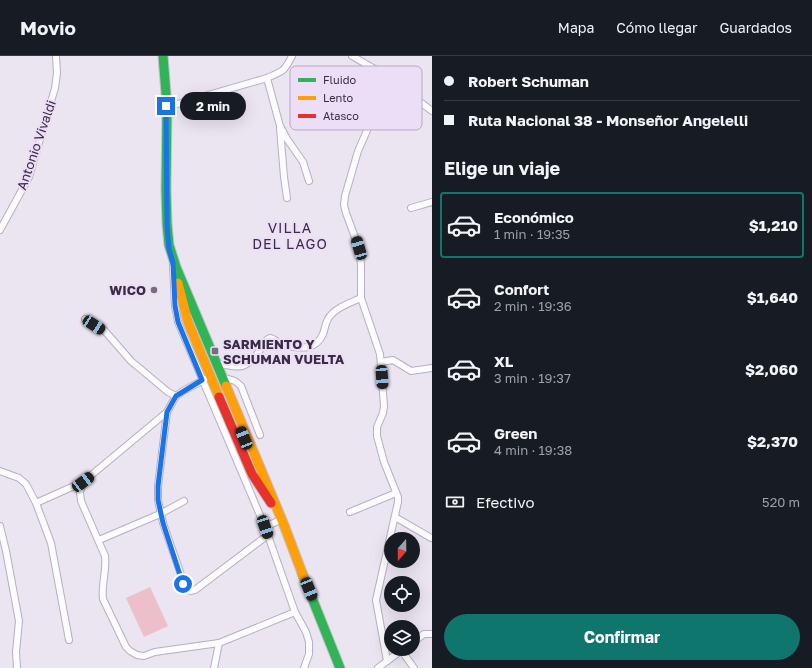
<!DOCTYPE html>
<html lang="es">
<meta charset="utf-8">
<style>
:root{--surface:#171b24;--page:#242831;--text:#f1f3f6;--muted:#9ea1a6;--line:#363941;--accent:#0f766e}
body{margin:0;font-family:"Golos Text",sans-serif;background:var(--page);color:var(--text);height:100vh;display:flex;flex-direction:column;font-size:15px;white-space:nowrap}
*{box-sizing:border-box;margin:0}
p{font-size:13px;color:var(--muted)}
.icon{flex:none;width:22px;height:22px;fill:none;stroke:currentColor;stroke-width:2;stroke-linecap:round;stroke-linejoin:round}
.map{position:relative;flex:1;overflow:hidden}
.drawer{display:flex;flex-direction:column;background:var(--surface);width:380px}
.drawer>*{flex:none}
.guide{display:grid;align-content:center;height:88px;padding:0 12px;background:var(--surface)}
.needle{width:26px;rotate:200deg}
.fabs{position:absolute;left:384px;top:476px;display:grid;gap:8px}
.fabs a{display:grid;place-items:center;width:36px;height:36px;border-radius:50%;background:var(--surface);box-shadow:0 4px 16px #0002;font-size:20px}
.end{position:absolute;width:18px;height:18px;margin:-9px;border:5px solid #1a73e8;background:#fff;box-shadow:0 0 0 2px #fff}
.from{border-radius:50%}
.bubble{position:absolute;height:28px;border-radius:14px;background:var(--surface);box-shadow:0 4px 16px #0002;font-size:13px;font-weight:700;line-height:28px;text-align:center}
.car{position:absolute;width:12px;height:24px;margin:-12px -6px;border-radius:5px;box-shadow:0 0 3px 1px #0007;background:linear-gradient(#222 24%,#8ab4d8 0 40%,#222 0 76%,#8ab4d8 0 86%,#222 0)}
.guide b{display:flex;align-items:center;gap:14px;height:38px;font-size:15px}
.guide b+b{border-top:1px solid var(--line)}
.guide i{width:10px;height:10px;background:var(--text)}
ul{padding:0;list-style:none}
li{display:flex;align-items:center;gap:12px;height:66px;margin:0 8px 6px;padding:0 4px;border:2px solid transparent;border-radius:4px}
li div{flex:1}
li b{display:block;font-size:15px}
li em{font-style:normal;font-weight:700}
li.on{border-color:var(--accent)}
li>.icon{width:36px;height:36px;stroke-width:1.5}
h2{padding:0 12px;font-size:18px;line-height:48px}
.pay{display:flex;align-items:center;gap:10px;height:44px;padding:0 12px;font-size:15px}
.pay p{margin-inline-start:auto}
.button{display:flex;gap:8px;margin-top:auto;padding:8px 12px}
.button a{flex:1;height:46px;border-radius:24px;background:var(--accent);color:#fff;font-size:16px;font-weight:700;line-height:46px;text-align:center}
header{display:flex;align-items:center;gap:24px;box-sizing:border-box;height:56px;padding:0 20px;background:var(--surface);border-bottom:1px solid var(--line)}
header strong{font-size:19px}
nav{display:flex;gap:22px;margin-inline-start:auto;font-size:14px}
main{display:flex;flex:1;min-height:0}
.map>svg:first-child{display:block}
.green{fill:#edbfca}
.lines{fill:none;stroke-linecap:round;stroke-linejoin:round}
.street-casing{stroke:#b8afc0;stroke-width:8}
.fast-casing{stroke:#c5bfca;stroke-width:11}
.slow-casing{stroke:#c5bfca;stroke-width:11}
.jam-casing{stroke:#c5bfca;stroke-width:11}
.street{stroke:#fcfbfd;stroke-width:6}
.fast{stroke:#30b455;stroke-width:9}
.slow{stroke:#ff9f0a;stroke-width:9}
.jam{stroke:#e5322d;stroke-width:9}
.route{stroke:#1a73e8;stroke-width:5}
.poi-dot{fill:#786c81;stroke:#ecdef7;stroke-width:1.5}
.labels{text-anchor:middle;dominant-baseline:central;stroke-width:4;stroke-linejoin:round;paint-order:stroke}
.street-label{font-size:13px;fill:#3a2c44;stroke:#ecdef7}
.poi-label{font-size:13px;font-weight:bold;fill:#3a2c44;stroke:#ecdef7;text-anchor:end}
.neighbourhood-label{font-size:14px;letter-spacing:1px;fill:#3a2c44;stroke:#ecdef7}
.key{fill:#ecdef7;stroke:#b7a9c1;stroke-width:1}
.key-label{font-size:11px;fill:#3a2c44}
</style>
<header>
<strong>Movio</strong>
<nav><a>Mapa</a><a>Cómo llegar</a><a>Guardados</a></nav>
</header>
<main>
<div class="map">
<svg width="432" height="612" viewBox="0 0 432 612">
<rect width="100%" height="100%" fill="#ebe4f1"/>
<!-- green -->
<polygon class="green" points="150,531 168,570 144,581 126,542"/>
<g class="lines">
<defs>
<g id="street">
<polyline points="352,0 380,16 432,55"/>
<polyline points="267,22 280,70 287,83 303,106 309,125"/>
<path d="M 166,50 L 174,49 L 267,22 C 283,15 284,16 292,0"/>
<polyline points="280,72 284,121 287,142"/>
<polyline points="411,152 432,146"/>
<polyline points="0,174 29,121 55,32 57,17 56,0"/>
<polyline points="173,209 175,250 178,266 265,471 295,556 306,576 309,586 309,598 304,612"/>
<polyline points="85,263 104,274 131,305 168,336 176,340"/>
<polyline points="381,306 393,304 411,315 432,312"/>
<path d="M 216,307 C 240,312 245,315 260,294 C 263,289 264,284 270,282 C 276,283 279,289 286,290 C 300,292 316,295 323,278 C 325,273 325,268 328,263 C 334,252 350,247 361,242"/>
<polyline points="222,321 235,325 241,330 260,379"/>
<polyline points="167,356 158,430 158,444 163,467 186,533 190,535 195,534 268,479"/>
<polyline points="0,415 19,422 26,428 36,447 51,487 69,584"/>
<path d="M 83,426 L 80,436 L 81,445 L 105,500 C 107,514 101,529 103,543 L 126,591 L 130,595 L 137,599 L 144,600 L 155,596 L 219,587 L 295,556"/>
<polyline points="36,447 83,426 167,356 176,340 183,335 205,323"/>
<polyline points="350,456 396,437"/>
<polyline points="395,461 431,482"/>
<polyline points="0,470 6,495 19,565 16,596 17,612"/>
<polyline points="265,471 278,465"/>
<polyline points="99,484 160,458 184,445"/>
<polyline points="413,586 424,578 432,578"/>
<polyline points="401,594 414,612"/>
<polyline points="387,605 376,544 398,446 398,441 384,406 377,380 377,371 383,357 384,350 380,298 361,242 361,208 359,192 346,157 344,149 345,140 358,95 369,70 400,31"/>
<polyline points="214,612 219,587"/>
<polyline points="378,612 403,593"/>
</g>
<g id="fast">
<polyline points="163,0 167,50 166,134 167,168 169,189 176,211 226,330"/>
<polyline points="302,517 340,612"/>
</g>
<g id="slow">
<polyline points="178,227 188,266 219,341"/>
<polyline points="226,330 284,469 304,522"/>
</g>
<polyline id="jam" points="219,341 252,418 271,447"/>
</defs>
<!-- street casing -->
<use href="#street" class="street-casing"/>
<!-- fast casing -->
<use href="#fast" class="fast-casing"/>
<!-- slow casing -->
<use href="#slow" class="slow-casing"/>
<!-- jam casing -->
<use href="#jam" class="jam-casing"/>
<!-- street -->
<use href="#street" class="street"/>
<!-- fast -->
<use href="#fast" class="fast"/>
<!-- slow -->
<use href="#slow" class="slow"/>
<!-- jam -->
<use href="#jam" class="jam"/>
</g>
<g class="lines">
<!-- route -->
<polyline class="route" points="166,50 167,170 169,193 173,207 175,250 178,266 202,324 176,340 167,356 158,430 158,444 163,467 183,528"/>
</g>
<!-- markers -->
<g class="poi-dot">
<circle cx="154" cy="234" r="4"/>
<rect x="211" y="291" width="8" height="8" rx="2"/>
</g>
<g class="labels">
<!-- street labels -->
<g class="street-label">
<text transform="translate(36 89) rotate(-71)">Antonio Vivaldi</text>
</g>
<!-- poi labels -->
<g class="poi-label">
<text x="146" y="234">WICO</text>
<text x="223" y="288" text-anchor="start">SARMIENTO Y<tspan x="223" dy="15">SCHUMAN VUELTA</tspan></text>
</g>
<!-- neighbourhood labels -->
<g class="neighbourhood-label">
<text x="290" y="171">VILLA<tspan x="290" dy="16">DEL LAGO</tspan></text>
</g>
</g>
<!-- legend -->
<rect x="290" y="10" width="132" height="64" rx="6" class="key"/>
<rect x="298" y="22" width="18" height="4" fill="#30b455"/>
<rect x="298" y="40" width="18" height="4" fill="#ff9f0a"/>
<rect x="298" y="58" width="18" height="4" fill="#e5322d"/>
<g class="key-label">
<text x="323" y="28">Fluido</text>
<text x="323" y="46">Lento</text>
<text x="323" y="64">Atasco</text>
</g>
</svg>
<div class="fabs">
<a><svg class="needle" viewBox="-14 -14 28 28"><path d="M0-13l5 13h-10z" fill="#e53935"/><path d="M0 13l5-13h-10z" fill="#9ea1a6"/></svg></a>
<a><svg class="icon" aria-label="locate" viewBox="0 0 24 24"><circle cx="12" cy="12" r="6"/><path d="M12 2v4M12 18v4M2 12h4M18 12h4"/></svg></a>
<a><svg class="icon" aria-label="layers" viewBox="0 0 24 24"><path d="M12 4l9 5-9 5-9-5zM3 14l9 5 9-5"/></svg></a>
</div>
<i class="end from" style="left:183px;top:528px"></i>
<i class="end" style="left:166px;top:50px"></i>
<div class="bubble" style="left:180px;top:36px;width:66px">2 min</div>
<i class="car" style="left:359px;top:192px;rotate:344deg"></i>
<i class="car" style="left:94px;top:269px;rotate:123deg"></i>
<i class="car" style="left:382px;top:321px;rotate:176deg"></i>
<i class="car" style="left:244px;top:382px;rotate:338deg"></i>
<i class="car" style="left:83px;top:426px;rotate:53deg"></i>
<i class="car" style="left:265px;top:471px;rotate:161deg"></i>
<i class="car" style="left:309px;top:533px;rotate:158deg"></i>
</div>
<section class="drawer">
<div class="guide">
<b><i class="from"></i>Robert Schuman</b>
<b><i></i>Ruta Nacional 38 - Monseñor Angelelli</b>
</div>
<h2>Elige un viaje</h2>
<ul>
<li class="on"><svg class="icon" aria-label="car" viewBox="0 0 24 24"><path d="M5 17H2v-5l4-1 3-4h7l3 4 3 1v5h-3M9 17h6M6 11h13"/><circle cx="7" cy="17" r="2"/><circle cx="17" cy="17" r="2"/></svg><div><b>Económico</b><p>1 min · 19:35</p></div><em>$1,210</em></li>
<li><svg class="icon" aria-label="car" viewBox="0 0 24 24"><path d="M5 17H2v-5l4-1 3-4h7l3 4 3 1v5h-3M9 17h6M6 11h13"/><circle cx="7" cy="17" r="2"/><circle cx="17" cy="17" r="2"/></svg><div><b>Confort</b><p>2 min · 19:36</p></div><em>$1,640</em></li>
<li><svg class="icon" aria-label="car" viewBox="0 0 24 24"><path d="M5 17H2v-5l4-1 3-4h7l3 4 3 1v5h-3M9 17h6M6 11h13"/><circle cx="7" cy="17" r="2"/><circle cx="17" cy="17" r="2"/></svg><div><b>XL</b><p>3 min · 19:37</p></div><em>$2,060</em></li>
<li><svg class="icon" aria-label="car" viewBox="0 0 24 24"><path d="M5 17H2v-5l4-1 3-4h7l3 4 3 1v5h-3M9 17h6M6 11h13"/><circle cx="7" cy="17" r="2"/><circle cx="17" cy="17" r="2"/></svg><div><b>Green</b><p>4 min · 19:38</p></div><em>$2,370</em></li>
</ul>
<div class="pay"><svg class="icon" aria-label="cash" viewBox="0 0 24 24"><path d="M3 7h18v10H3z"/><circle cx="12" cy="12" r="2"/></svg>Efectivo<p>520 m</p></div>
<div class="button"><a>Confirmar</a></div>
</section>
</main>
